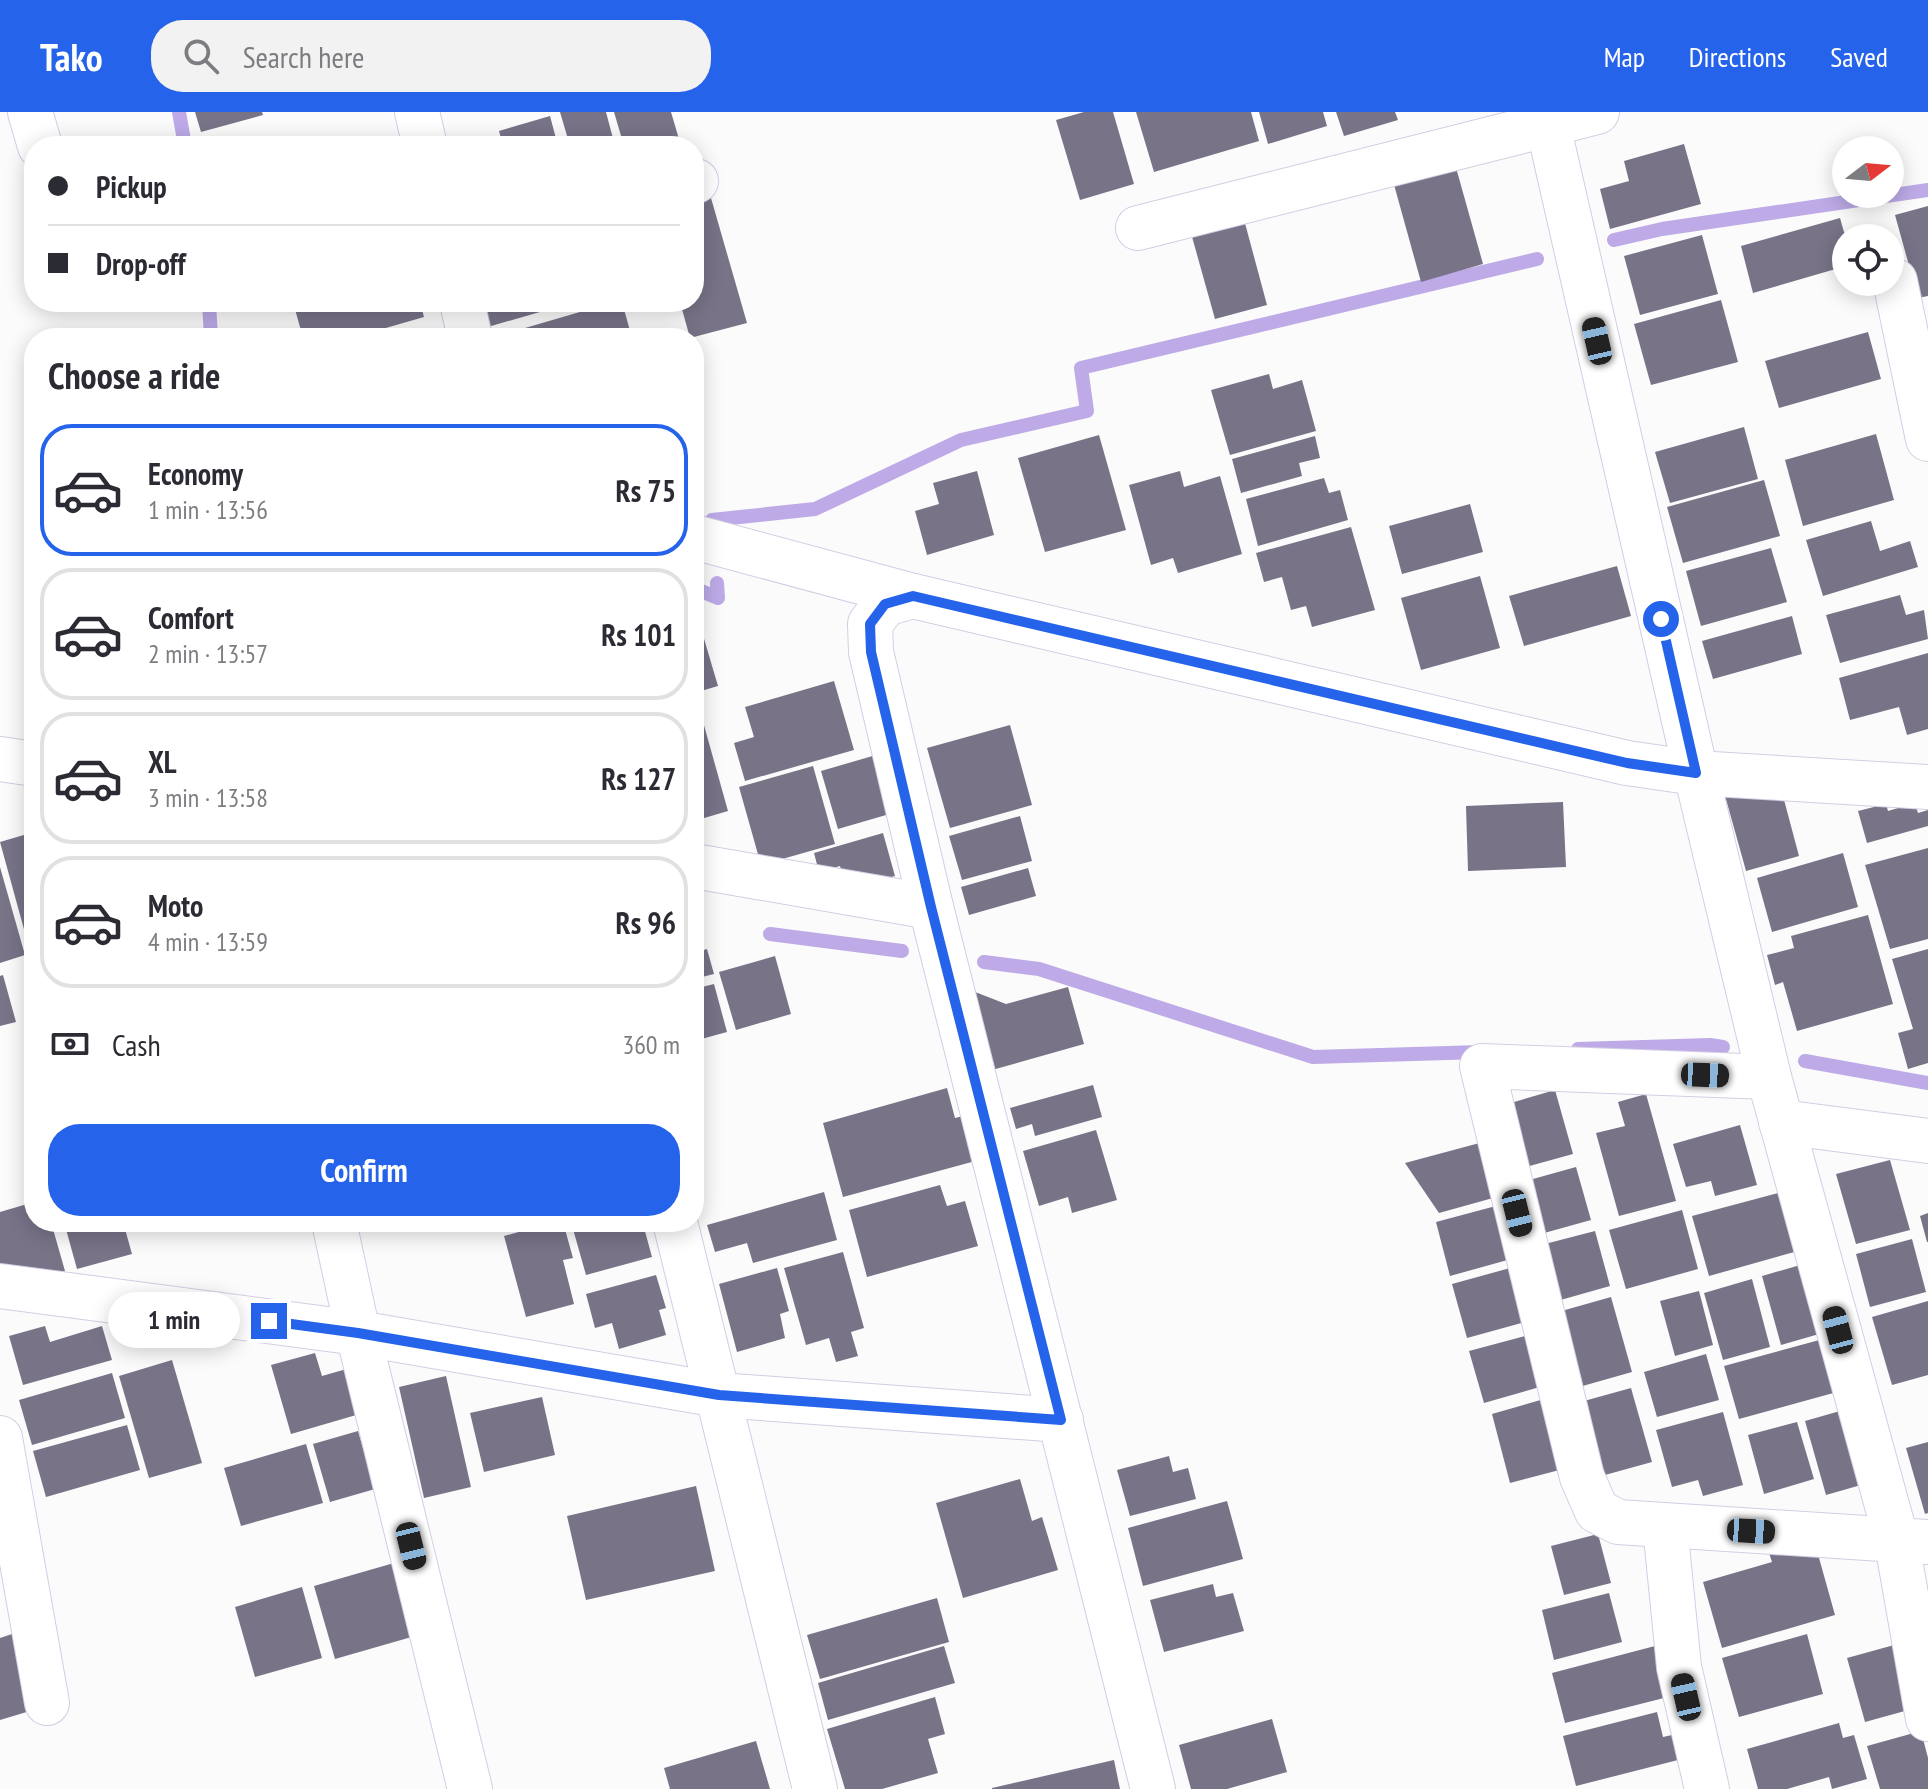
<!DOCTYPE html>
<meta charset="utf-8">
<style>
:root{--surface:#fff;--page:#f2f2f3;--text:#2b2b33;--muted:#7c7c81;--line:#e1e1e2;--accent:#2563eb}
body{margin:0;font-family:"PT Sans Narrow",sans-serif;background:var(--page);color:var(--text);height:100vh;display:flex;flex-direction:column;font-size:30px;white-space:nowrap}
*{box-sizing:border-box;margin:0}
p{font-size:26px;color:var(--muted)}
.icon{flex:none;width:44px;height:44px;fill:none;stroke:currentColor;stroke-width:2;stroke-linecap:round;stroke-linejoin:round}
.map{position:relative;flex:1;overflow:hidden}
.sheet{position:absolute;left:24px;top:216px;width:680px;height:904px;display:flex;flex-direction:column;background:var(--surface);border-radius:32px;box-shadow:0 4px 20px #0003}
.sheet>*{flex:none}
.banner{position:absolute;left:24px;top:24px;width:680px;height:176px;border-radius:32px;box-shadow:0 4px 20px #0003;display:grid;align-content:center;height:176px;padding:0 24px;background:var(--surface)}
.needle{width:52px;rotate:74deg}
.tools{position:absolute;left:1832px;top:24px;display:grid;gap:16px}
.tools a{display:grid;place-items:center;width:72px;height:72px;border-radius:50%;background:var(--surface);box-shadow:0 4px 20px #0003;font-size:40px}
.end{position:absolute;width:36px;height:36px;margin:-18px;border:10px solid #2563eb;background:#fff;box-shadow:0 0 0 4px #fff}
.from{border-radius:50%}
.bubble{position:absolute;height:56px;border-radius:28px;background:var(--surface);box-shadow:0 4px 20px #0003;font-size:26px;font-weight:700;line-height:56px;text-align:center}
.car{position:absolute;width:24px;height:48px;margin:-24px -12px;border-radius:10px;box-shadow:0 0 6px 2px #0007;background:linear-gradient(#222 24%,#8ab4d8 0 40%,#222 0 76%,#8ab4d8 0 86%,#222 0)}
.banner b{display:flex;align-items:center;gap:28px;height:76px;font-size:30px}
.banner b+b{border-top:2px solid var(--line)}
.banner i{width:20px;height:20px;background:var(--text)}
ul{padding:0;list-style:none}
li{display:flex;align-items:center;gap:24px;height:132px;margin:0 16px 12px;padding:0 8px;border:4px solid var(--line);border-radius:32px}
li div{flex:1}
li b{display:block;font-size:30px}
li em{font-style:normal;font-weight:700}
li.active{border-color:var(--accent)}
li>.icon{width:72px;height:72px;stroke-width:1.5}
h2{padding:0 24px;font-size:36px;line-height:96px}
.pay{display:flex;align-items:center;gap:20px;height:88px;padding:0 24px;font-size:30px}
.pay p{margin-inline-start:auto}
.primary-button{display:flex;gap:16px;margin-top:auto;padding:16px 24px}
.primary-button a{flex:1;height:92px;border-radius:32px;background:var(--accent);color:#fff;font-size:32px;font-weight:700;line-height:92px;text-align:center}
header{display:flex;align-items:center;gap:48px;box-sizing:border-box;height:112px;padding:0 40px;background:var(--accent);color:#fff}
header strong{font-size:38px}
nav{display:flex;gap:44px;margin-inline-start:auto;font-size:28px}
.search{width:560px;height:72px;background:var(--page);display:flex;align-items:center;gap:20px;box-sizing:border-box;padding:0 28px;border-radius:32px;color:var(--muted);font-size:30px}
.map>svg:first-child{display:block}
.lines{fill:none;stroke-linecap:round;stroke-linejoin:round}
.stream{stroke:#bdaae7;stroke-width:14}
.building{fill:#797388}
.minor-casing{stroke:#d3cde4;stroke-width:46}
.minor{stroke:#fff;stroke-width:44}
.route{stroke:#2563eb;stroke-width:10}
</style>
<header>
<strong>Tako</strong>
<div class="search"><svg class="icon" aria-label="search" viewBox="0 0 24 24"><circle cx="10" cy="10" r="6"/><path d="M15 15l6 6"/></svg>Search here</div>
<nav><a>Map</a><a>Directions</a><a>Saved</a></nav>
</header>
<div class="map">
<svg width="1928" height="1677" viewBox="0 0 1928 1677">
<rect width="100%" height="100%" fill="#fbfbfb"/>
<g class="lines">
<!-- stream -->
<g class="stream">
<polyline points="179,0 185,34"/>
<polyline points="1614,128 1662,117 1928,78"/>
<polyline points="209,190 211,226"/>
<polyline points="712,408 815,397 961,328 1087,299 1081,256 1537,147"/>
<polyline points="694,476 718,486 717,471"/>
<polyline points="770,822 902,839"/>
<polyline points="984,850 1039,857 1313,945 1481,940"/>
<polyline points="1578,937 1710,933 1723,935"/>
<polyline points="1805,949 1928,971"/>
</g>
</g>
<!-- building -->
<g class="building">
<polygon points="195,0 262,0 263,3 201,20"/>
<polygon points="560,0 606,0 615,34 570,34"/>
<polygon points="614,0 671,0 681,34 624,34"/>
<polygon points="1084,0 1113,0 1134,72 1080,88 1056,8"/>
<polygon points="1136,0 1251,0 1259,29 1154,60"/>
<polygon points="1259,0 1323,0 1327,14 1268,32"/>
<polygon points="1336,0 1395,0 1398,8 1344,24"/>
<polygon points="550,4 558,34 503,34 499,19"/>
<polygon points="257,24 260,34 225,34 225,33"/>
<polygon points="1684,32 1701,92 1610,117 1600,77 1629,69 1624,49"/>
<polygon points="1455,52 1483,152 1421,170 1393,69"/>
<polygon points="711,86 747,211 690,226 680,190 694,190 694,91"/>
<polygon points="1928,94 1928,184 1918,186 1895,103"/>
<polygon points="1242,100 1267,193 1215,207 1189,114"/>
<polygon points="1840,106 1846,127 1846,154 1753,181 1741,134"/>
<polygon points="1702,123 1718,182 1640,203 1624,144"/>
<polygon points="1721,188 1738,250 1651,273 1634,212"/>
<polygon points="293,190 420,190 424,205 351,226 303,226"/>
<polygon points="466,190 571,190 571,191 474,219"/>
<polygon points="614,190 622,190 632,226 491,226"/>
<polygon points="410,217 413,226 383,226 383,225"/>
<polygon points="1868,220 1881,267 1779,296 1765,249"/>
<polygon points="1269,262 1273,277 1302,268 1316,319 1230,343 1211,278"/>
<polygon points="1744,315 1758,367 1670,391 1655,340"/>
<polygon points="1876,322 1894,388 1803,414 1785,348"/>
<polygon points="1099,323 1126,418 1045,440 1018,346"/>
<polygon points="1315,324 1320,346 1299,351 1302,364 1241,381 1232,347"/>
<polygon points="977,359 994,423 927,443 915,399 939,392 933,371"/>
<polygon points="1180,359 1184,375 1220,364 1242,442 1178,461 1173,446 1151,453 1129,373"/>
<polygon points="1324,366 1329,381 1340,378 1348,408 1258,434 1246,387"/>
<polygon points="1764,368 1780,424 1683,451 1667,395"/>
<polygon points="1470,392 1483,440 1402,462 1389,414"/>
<polygon points="1871,409 1880,439 1910,429 1918,455 1823,484 1806,428"/>
<polygon points="1351,415 1375,498 1312,515 1306,494 1291,498 1282,465 1264,470 1256,441"/>
<polygon points="1771,436 1787,490 1701,514 1686,459"/>
<polygon points="1617,454 1631,504 1524,534 1509,484"/>
<polygon points="1480,464 1500,536 1421,558 1401,486"/>
<polygon points="1900,483 1906,503 1924,498 1928,527 1840,551 1826,503"/>
<polygon points="694,493 718,574 694,581"/>
<polygon points="1792,504 1802,542 1713,567 1702,529"/>
<polygon points="1928,541 1928,617 1907,623 1899,595 1850,608 1839,566"/>
<polygon points="834,569 854,638 745,669 734,631 754,625 745,595"/>
<polygon points="700,599 728,699 694,709 694,601"/>
<polygon points="1010,613 1032,693 950,716 927,636"/>
<polygon points="876,643 893,701 838,717 821,659"/>
<polygon points="813,654 835,732 761,753 739,675"/>
<polygon points="1761,670 1766,688 1783,684 1799,744 1746,759 1724,680"/>
<polygon points="1563,690 1566,755 1468,759 1466,694"/>
<polygon points="1915,691 1918,701 1928,698 1928,714 1867,731 1858,699 1886,692 1888,699"/>
<polygon points="1020,704 1032,749 962,768 949,724"/>
<polygon points="34,720 34,849 33,850 0,730"/>
<polygon points="883,721 895,764 863,773 859,759 843,763 840,754 819,760 814,741"/>
<polygon points="1928,736 1928,827 1890,837 1865,753"/>
<polygon points="1843,741 1858,795 1772,820 1757,766"/>
<polygon points="0,755 25,843 0,851"/>
<polygon points="1028,756 1036,784 969,803 961,775"/>
<polygon points="1868,803 1893,892 1797,919 1783,870 1775,873 1767,843 1794,836 1791,824"/>
<polygon points="707,837 714,862 694,867 694,841"/>
<polygon points="1928,837 1928,951 1908,957 1898,921 1913,917 1892,847"/>
<polygon points="775,844 791,902 736,918 719,860"/>
<polygon points="3,863 16,910 0,914 0,864"/>
<polygon points="714,872 727,920 694,929 694,877"/>
<polygon points="1068,875 1084,932 992,958 970,878 1006,892"/>
<polygon points="1093,973 1102,1005 1035,1024 1032,1012 1016,1017 1010,996"/>
<polygon points="947,976 955,1006 967,1003 979,1048 843,1085 823,1011"/>
<polygon points="1555,978 1573,1042 1522,1056 1504,993"/>
<polygon points="1646,982 1676,1089 1619,1104 1596,1021 1625,1014 1618,990"/>
<polygon points="1740,1013 1757,1073 1715,1084 1711,1069 1686,1075 1673,1032"/>
<polygon points="1096,1018 1117,1088 1072,1101 1068,1085 1039,1094 1023,1039"/>
<polygon points="1487,1029 1511,1081 1439,1101 1405,1051"/>
<polygon points="1890,1048 1910,1118 1856,1132 1836,1062"/>
<polygon points="1576,1055 1591,1108 1537,1123 1522,1070"/>
<polygon points="940,1073 947,1094 965,1089 978,1134 867,1165 849,1098"/>
<polygon points="824,1080 837,1128 753,1151 747,1131 715,1140 707,1113"/>
<polygon points="1782,1080 1798,1139 1709,1164 1692,1104"/>
<polygon points="34,1090 34,1110 51,1110 65,1159 29,1169 0,1164 0,1100"/>
<polygon points="1507,1091 1522,1144 1450,1164 1436,1110"/>
<polygon points="1682,1098 1698,1157 1626,1177 1609,1118"/>
<polygon points="1928,1101 1928,1130 1927,1130 1920,1104"/>
<polygon points="64,1110 123,1110 132,1142 77,1157"/>
<polygon points="502,1110 521,1110 521,1111 504,1116"/>
<polygon points="554,1110 563,1110 573,1146 563,1148 574,1192 526,1205 504,1124"/>
<polygon points="571,1110 628,1110 629,1116 643,1112 652,1145 586,1163"/>
<polygon points="1595,1119 1610,1174 1557,1189 1541,1133"/>
<polygon points="1912,1127 1926,1180 1870,1195 1856,1142"/>
<polygon points="843,1140 864,1216 851,1220 858,1244 836,1250 829,1226 806,1233 784,1156"/>
<polygon points="1807,1151 1826,1220 1781,1233 1762,1164"/>
<polygon points="1521,1153 1536,1207 1467,1226 1452,1172"/>
<polygon points="777,1156 789,1199 780,1202 785,1226 737,1240 719,1172"/>
<polygon points="656,1163 666,1196 659,1198 666,1223 619,1237 612,1211 595,1216 586,1182"/>
<polygon points="1752,1167 1770,1235 1723,1248 1704,1181"/>
<polygon points="1699,1179 1713,1233 1675,1244 1660,1189"/>
<polygon points="1611,1185 1632,1260 1579,1275 1558,1200"/>
<polygon points="1928,1189 1928,1263 1892,1273 1872,1205"/>
<polygon points="45,1214 50,1230 102,1214 112,1248 23,1273 9,1224"/>
<polygon points="1533,1222 1547,1273 1484,1291 1469,1239"/>
<polygon points="1823,1227 1837,1280 1739,1307 1724,1254"/>
<polygon points="315,1241 322,1264 357,1254 370,1299 291,1322 271,1253"/>
<polygon points="1706,1242 1719,1288 1657,1305 1644,1260"/>
<polygon points="172,1248 202,1351 149,1366 119,1264"/>
<polygon points="112,1261 125,1306 32,1333 19,1288"/>
<polygon points="446,1264 471,1375 424,1386 399,1275"/>
<polygon points="1631,1276 1652,1350 1605,1363 1584,1289"/>
<polygon points="542,1285 555,1343 484,1360 470,1301"/>
<polygon points="1551,1285 1571,1355 1510,1371 1492,1302"/>
<polygon points="1847,1297 1868,1371 1826,1383 1805,1309"/>
<polygon points="1723,1300 1743,1373 1703,1384 1698,1368 1672,1375 1656,1318"/>
<polygon points="1797,1310 1814,1367 1764,1382 1748,1323"/>
<polygon points="127,1313 140,1358 46,1385 33,1339"/>
<polygon points="358,1319 375,1377 330,1390 313,1332"/>
<polygon points="1928,1330 1928,1401 1925,1402 1906,1336"/>
<polygon points="306,1332 323,1391 241,1414 224,1356"/>
<polygon points="1169,1344 1173,1360 1188,1356 1196,1387 1130,1404 1117,1358"/>
<polygon points="1020,1367 1032,1409 1042,1405 1058,1458 963,1486 936,1391"/>
<polygon points="696,1374 715,1459 586,1488 567,1404"/>
<polygon points="1227,1389 1243,1447 1143,1474 1128,1416"/>
<polygon points="1598,1422 1611,1471 1564,1483 1551,1434"/>
<polygon points="1814,1428 1835,1503 1722,1536 1703,1470 1772,1450 1769,1441"/>
<polygon points="394,1451 415,1524 335,1547 314,1474"/>
<polygon points="1213,1472 1216,1485 1233,1481 1244,1519 1164,1540 1150,1488"/>
<polygon points="302,1475 322,1546 255,1565 235,1495"/>
<polygon points="1609,1481 1622,1530 1554,1548 1542,1498"/>
<polygon points="937,1486 949,1530 820,1567 807,1523"/>
<polygon points="18,1520 40,1596 0,1608 0,1526"/>
<polygon points="1807,1522 1823,1582 1739,1605 1722,1546"/>
<polygon points="1905,1530 1923,1594 1865,1610 1847,1546"/>
<polygon points="944,1534 955,1571 828,1608 818,1571"/>
<polygon points="1655,1534 1668,1585 1565,1611 1552,1561"/>
<polygon points="935,1585 945,1622 928,1627 938,1661 882,1677 845,1677 827,1617"/>
<polygon points="1657,1600 1663,1625 1672,1623 1678,1648 1576,1674 1563,1624"/>
<polygon points="1272,1607 1287,1660 1227,1677 1191,1677 1179,1633"/>
<polygon points="1839,1611 1843,1626 1854,1623 1867,1667 1832,1677 1829,1665 1787,1677 1758,1677 1747,1637"/>
<polygon points="1921,1619 1928,1646 1928,1677 1880,1677 1867,1634"/>
<polygon points="756,1629 770,1677 670,1677 664,1656"/>
<polygon points="1114,1648 1120,1677 992,1677 992,1676"/>
</g>
<g class="lines">
<defs>
<g id="minor">
<polyline points="30,0 40,34"/>
<polyline points="417,0 425,34"/>
<polyline points="1545,0 1696,661 1769,965 1896,1426 1928,1607"/>
<polyline points="694,70 696,69"/>
<polyline points="1138,116 1597,0"/>
<polyline points="1895,169 1928,327"/>
<polyline points="462,190 470,226"/>
<polyline points="694,425 913,484"/>
<polyline points="0,647 34,652"/>
<polyline points="694,754 931,795"/>
<polyline points="1769,965 1482,954 1582,1365 1597,1399 1618,1410 1928,1430"/>
<polyline points="1781,1010 1928,1029"/>
<polyline points="334,1110 358,1221 470,1677"/>
<polyline points="675,1110 815,1677"/>
<polyline points="0,1174 358,1221 719,1283 1061,1308"/>
<polyline points="0,1326 47,1591"/>
<polyline points="1665,1414 1679,1555 1707,1677"/>
<polyline points="1153,1677 931,795 871,540 870,512 885,492 913,484 1627,651 1696,661 1928,675"/>
</g>
</defs>
<!-- minor casing -->
<use href="#minor" class="minor-casing"/>
<!-- minor -->
<use href="#minor" class="minor"/>
</g>
<g class="lines">
<!-- route -->
<polyline class="route" points="269,1209 358,1221 719,1283 1061,1308 931,795 871,540 870,512 885,492 913,484 1627,651 1696,661 1661,507"/>
</g>
</svg>
<div class="tools">
<a><svg class="needle" viewBox="-14 -14 28 28"><path d="M0-13l5 13h-10z" fill="#e53935"/><path d="M0 13l5-13h-10z" fill="#7c7c81"/></svg></a>
<a><svg class="icon" aria-label="locate" viewBox="0 0 24 24"><circle cx="12" cy="12" r="6"/><path d="M12 2v4M12 18v4M2 12h4M18 12h4"/></svg></a>
</div>
<i class="end from" style="left:1661px;top:507px"></i>
<i class="end" style="left:269px;top:1209px"></i>
<div class="bubble" style="left:108px;top:1180px;width:132px">1 min</div>
<i class="car" style="left:1597px;top:229px;rotate:347deg"></i>
<i class="car" style="left:1705px;top:963px;rotate:92deg"></i>
<i class="car" style="left:1517px;top:1101px;rotate:166deg"></i>
<i class="car" style="left:1838px;top:1218px;rotate:345deg"></i>
<i class="car" style="left:1751px;top:1419px;rotate:93deg"></i>
<i class="car" style="left:411px;top:1434px;rotate:166deg"></i>
<i class="car" style="left:1686px;top:1585px;rotate:347deg"></i>
<div class="banner">
<b><i class="from"></i>Pickup</b>
<b><i></i>Drop-off</b>
</div>
<section class="sheet">
<h2>Choose a ride</h2>
<ul>
<li class="active"><svg class="icon" aria-label="car" viewBox="0 0 24 24"><path d="M5 17H2v-5l4-1 3-4h7l3 4 3 1v5h-3M9 17h6M6 11h13"/><circle cx="7" cy="17" r="2"/><circle cx="17" cy="17" r="2"/></svg><div><b>Economy</b><p>1 min · 13:56</p></div><em>Rs 75</em></li>
<li><svg class="icon" aria-label="car" viewBox="0 0 24 24"><path d="M5 17H2v-5l4-1 3-4h7l3 4 3 1v5h-3M9 17h6M6 11h13"/><circle cx="7" cy="17" r="2"/><circle cx="17" cy="17" r="2"/></svg><div><b>Comfort</b><p>2 min · 13:57</p></div><em>Rs 101</em></li>
<li><svg class="icon" aria-label="car" viewBox="0 0 24 24"><path d="M5 17H2v-5l4-1 3-4h7l3 4 3 1v5h-3M9 17h6M6 11h13"/><circle cx="7" cy="17" r="2"/><circle cx="17" cy="17" r="2"/></svg><div><b>XL</b><p>3 min · 13:58</p></div><em>Rs 127</em></li>
<li><svg class="icon" aria-label="car" viewBox="0 0 24 24"><path d="M5 17H2v-5l4-1 3-4h7l3 4 3 1v5h-3M9 17h6M6 11h13"/><circle cx="7" cy="17" r="2"/><circle cx="17" cy="17" r="2"/></svg><div><b>Moto</b><p>4 min · 13:59</p></div><em>Rs 96</em></li>
</ul>
<div class="pay"><svg class="icon" aria-label="cash" viewBox="0 0 24 24"><path d="M3 7h18v10H3z"/><circle cx="12" cy="12" r="2"/></svg>Cash<p>360 m</p></div>
<div class="primary-button"><a>Confirm</a></div>
</section>
</div>
